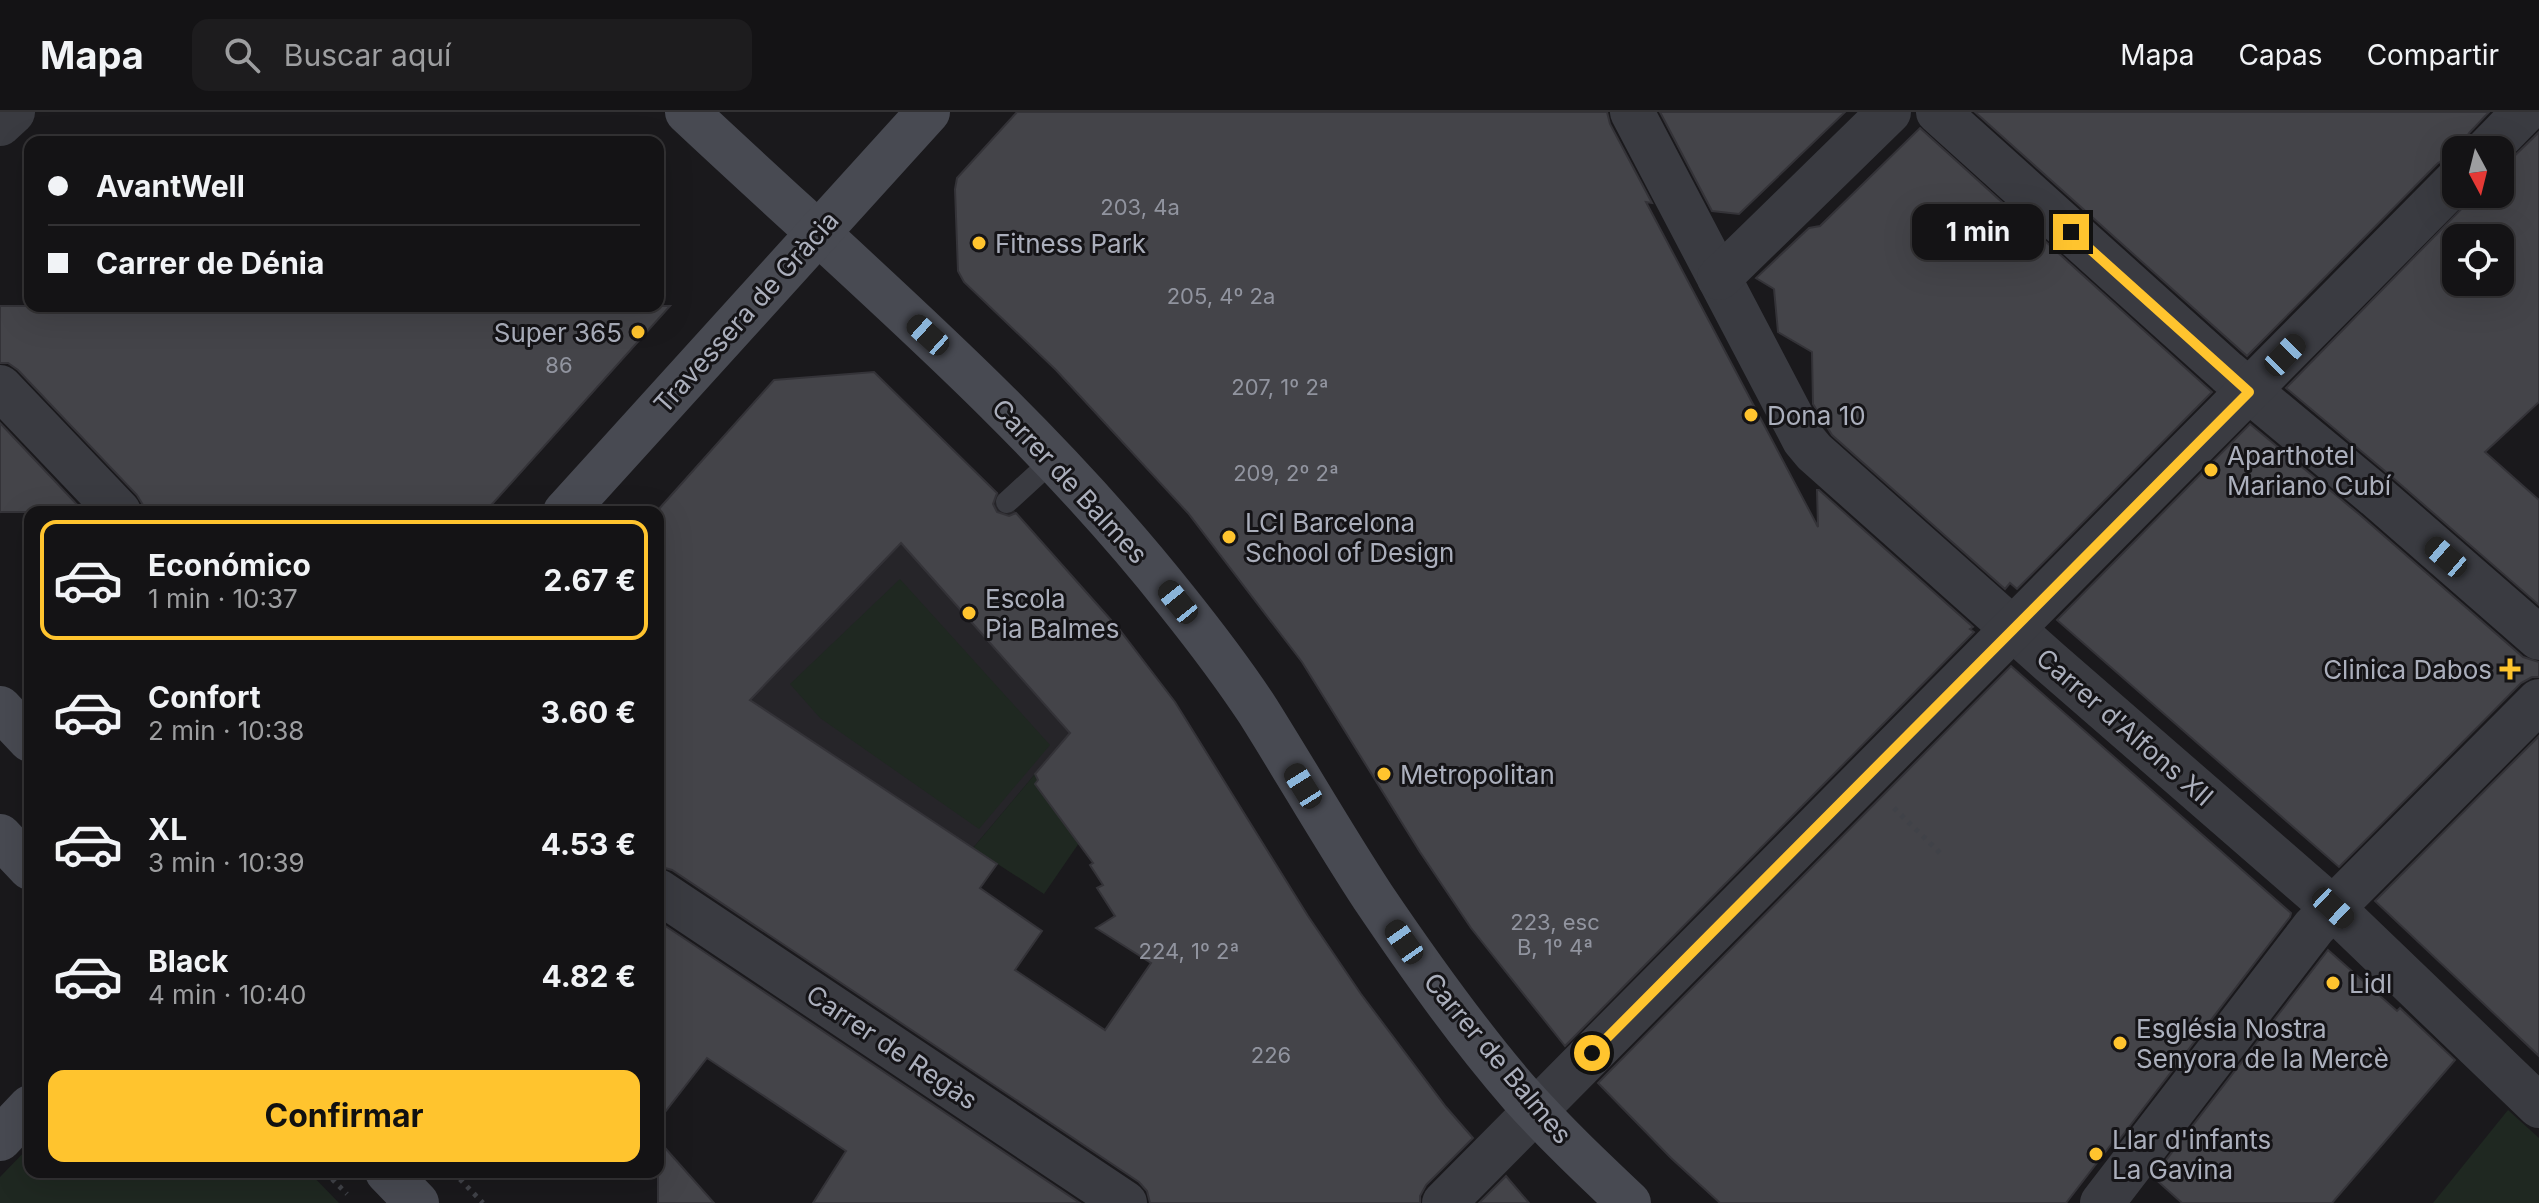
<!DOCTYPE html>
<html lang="es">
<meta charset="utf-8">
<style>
:root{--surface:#141315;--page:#1d1c1e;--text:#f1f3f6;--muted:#9d9ea0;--line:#333234;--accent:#ffc42e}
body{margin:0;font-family:Inter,sans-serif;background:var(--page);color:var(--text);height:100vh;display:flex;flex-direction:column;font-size:30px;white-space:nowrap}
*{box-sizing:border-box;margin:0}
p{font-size:26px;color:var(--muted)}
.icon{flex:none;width:44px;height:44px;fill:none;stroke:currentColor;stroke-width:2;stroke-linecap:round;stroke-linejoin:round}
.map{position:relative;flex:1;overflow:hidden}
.panel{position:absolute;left:24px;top:394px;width:640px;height:672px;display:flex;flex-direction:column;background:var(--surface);border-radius:16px;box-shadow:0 8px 32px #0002,0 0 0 2px var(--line)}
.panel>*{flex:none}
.banner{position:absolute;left:24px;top:24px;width:640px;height:176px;border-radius:16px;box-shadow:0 8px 32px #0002,0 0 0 2px var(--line);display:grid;align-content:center;height:176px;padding:0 24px;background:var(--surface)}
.needle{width:52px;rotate:173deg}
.tools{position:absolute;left:2442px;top:24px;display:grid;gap:16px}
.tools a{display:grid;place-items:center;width:72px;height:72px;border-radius:16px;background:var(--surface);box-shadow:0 8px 32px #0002,0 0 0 2px var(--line);font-size:40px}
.end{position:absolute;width:36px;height:36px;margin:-18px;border:10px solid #ffc42e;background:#111;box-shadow:0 0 0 4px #111}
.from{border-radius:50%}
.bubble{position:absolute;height:56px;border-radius:16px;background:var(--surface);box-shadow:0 8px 32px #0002,0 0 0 2px var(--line);font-size:26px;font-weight:700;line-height:56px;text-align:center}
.car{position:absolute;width:24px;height:48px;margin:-24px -12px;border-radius:10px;box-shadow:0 0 6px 2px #0007;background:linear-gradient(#222 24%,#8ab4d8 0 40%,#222 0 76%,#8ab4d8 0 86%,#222 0)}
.banner b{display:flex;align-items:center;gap:28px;height:76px;font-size:30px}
.banner b+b{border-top:2px solid var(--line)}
.banner i{width:20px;height:20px;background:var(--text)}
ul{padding:14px 0 0;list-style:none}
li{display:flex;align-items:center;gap:24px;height:120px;margin:0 16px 12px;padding:0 8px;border:4px solid transparent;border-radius:16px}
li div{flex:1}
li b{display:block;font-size:30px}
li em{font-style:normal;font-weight:700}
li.on{border-color:var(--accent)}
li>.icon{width:72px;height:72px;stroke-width:1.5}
.cta{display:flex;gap:16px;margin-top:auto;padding:16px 24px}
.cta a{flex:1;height:92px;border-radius:16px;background:var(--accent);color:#111;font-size:32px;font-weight:700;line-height:92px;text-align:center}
header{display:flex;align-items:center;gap:48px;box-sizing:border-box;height:112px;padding:0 40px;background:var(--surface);border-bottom:2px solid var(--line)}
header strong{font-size:38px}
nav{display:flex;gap:44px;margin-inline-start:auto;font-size:28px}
.search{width:560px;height:72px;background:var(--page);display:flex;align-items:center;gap:20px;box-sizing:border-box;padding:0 28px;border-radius:16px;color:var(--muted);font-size:30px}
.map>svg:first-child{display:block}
.built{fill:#262529}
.green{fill:#1f2821}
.building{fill:#444449;stroke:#343338;stroke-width:2;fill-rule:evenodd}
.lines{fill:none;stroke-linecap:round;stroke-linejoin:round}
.path{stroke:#404248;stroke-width:5;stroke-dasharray:4 6;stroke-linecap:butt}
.lane{stroke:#3a3b41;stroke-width:22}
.street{stroke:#3a3b41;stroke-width:44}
.secondary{stroke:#484a52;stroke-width:44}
.route{stroke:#ffc42e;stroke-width:10}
.poi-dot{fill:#ffc42e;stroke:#151417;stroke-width:3}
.labels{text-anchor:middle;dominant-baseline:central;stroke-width:6;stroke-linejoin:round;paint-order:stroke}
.number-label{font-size:22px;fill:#91949f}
.poi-label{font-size:26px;fill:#abafbc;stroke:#151417;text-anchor:start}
.street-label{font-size:26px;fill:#abafbc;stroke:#151417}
</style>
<header>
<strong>Mapa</strong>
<div class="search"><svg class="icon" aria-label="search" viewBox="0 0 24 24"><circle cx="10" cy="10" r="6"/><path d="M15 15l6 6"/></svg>Buscar aquí</div>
<nav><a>Mapa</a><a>Capas</a><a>Compartir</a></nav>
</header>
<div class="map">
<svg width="2539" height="1091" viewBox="0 0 2539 1091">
<rect width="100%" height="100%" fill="#1a191c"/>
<!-- built -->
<polygon class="built" points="874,260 1007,390 1137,541 973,736 749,589 848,485"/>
<!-- green -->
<g class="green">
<polygon points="900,467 1050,633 979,717 820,606 790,572"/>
<polygon points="1035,662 1038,668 1035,673 1079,731 1044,782 973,736"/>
<polygon points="2508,998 2539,1026 2539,1091 2433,1091"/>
<polygon points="30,1034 30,1060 309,1060 339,1091 0,1091 0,1065"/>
</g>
<!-- building -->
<g class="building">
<polygon points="1017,0 1607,0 1610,12 1652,91 1646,90 1818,415 1817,378 1819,378 1973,515 1970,517 1974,520 1565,934 1471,816 1420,740 1302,550 1188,401 1056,258 964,170 958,159 955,77 957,66"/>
<polygon points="1660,0 1845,0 1739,102 1712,99"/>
<polygon points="1975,0 2489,0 2469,21 2463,31 2463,38 2456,38 2456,45 2449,45 2438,51 2247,244"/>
<polygon points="1920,16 2212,280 2017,477 2010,471 2005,477 1832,323 1813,292 1812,240 1778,220 1774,177 1756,166 1809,116 1820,114"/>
<path d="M 2539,20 L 2539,290 L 2485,340 L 2539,388 L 2539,493 L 2392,365 L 2286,276 L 2476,82 L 2500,82 L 2500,58 ZM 2456,126 L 2500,126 L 2500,170 L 2456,170 Z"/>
<polygon points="0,194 670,194 485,400 143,400 143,393 137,383 18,258 8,251 0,251"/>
<path d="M 874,260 L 997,381 L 993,392 L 997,400 L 1009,404 L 1016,401 L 1119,517 L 1175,590 L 1308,804 L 1361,882 L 1446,995 L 1473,1026 L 1426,1073 L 1420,1084 L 1420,1091 L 1150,1091 L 1147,1079 L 1139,1070 L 672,758 L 658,754 L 658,398 L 774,268 ZM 901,431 L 1070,621 L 1035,662 L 1038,668 L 1035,672 L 1093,751 L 1090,753 L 1103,773 L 1097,776 L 1115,804 L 1096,816 L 1151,851 L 1105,918 L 1015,858 L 1042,819 L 980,776 L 997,752 L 750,588 Z"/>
<polygon points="0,311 84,400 0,400"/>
<polygon points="2250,312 2360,403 2523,545 2539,550 2539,565 2532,565 2521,571 2339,755 2057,508"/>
<polygon points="2011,554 2291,801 2290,805 2116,1032 2113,1030 2066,1091 1720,1091 1671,1046 1598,971"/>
<polygon points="2539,624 2539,944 2375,789"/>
<polygon points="658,809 1080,1091 813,1091 846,1039 707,946 658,1009"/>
<polygon points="2328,838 2397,899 2400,896 2455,948 2332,1091 2182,1091 2153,1065"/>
<polygon points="658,1028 714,1091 658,1091"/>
<polygon points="1506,1064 1529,1091 1479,1091"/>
</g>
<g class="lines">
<!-- path -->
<g class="path">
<polyline points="1894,696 1942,743"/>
<polyline points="240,1060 245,1064"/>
<polyline points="325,1060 347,1082"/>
<polyline points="453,1060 483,1091"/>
</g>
<!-- lane -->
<polyline class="lane" points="1007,390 1053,348"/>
<!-- street -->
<g class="street">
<polyline points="1632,0 1804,328 1814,340 2050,550 2333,796 2539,994"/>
<polyline points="1938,0 2227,260 2376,384 2539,526"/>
<polyline points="0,12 13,0"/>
<polyline points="2487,38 2524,0"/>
<polyline points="1719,166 1889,0"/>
<polyline points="0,275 119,400"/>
<polyline points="658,779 1125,1091"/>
<polyline points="1444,1091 2456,69"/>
<polyline points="2102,1091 2314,815 2539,589"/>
</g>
<!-- secondary -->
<g class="secondary">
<path d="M 687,0 C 855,158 1033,307 1176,488 C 1204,523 1233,561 1258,599 C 1297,661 1333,724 1373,785 C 1419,853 1467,921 1521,983 C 1555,1021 1592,1056 1629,1091"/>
<polyline points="565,400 928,0"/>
<polyline points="0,596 30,628"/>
<polyline points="0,724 30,756"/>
<polyline points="0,1027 30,995"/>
<polyline points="387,1060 417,1091"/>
</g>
</g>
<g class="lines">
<!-- route -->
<polyline class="route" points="1592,941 2249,280 2071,120"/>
</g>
<!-- markers -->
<g class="poi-dot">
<circle cx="979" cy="131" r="8"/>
<circle cx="638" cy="220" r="8"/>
<circle cx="1751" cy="303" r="8"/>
<circle cx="2211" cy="358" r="8"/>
<circle cx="1229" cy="425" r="8"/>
<circle cx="969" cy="501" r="8"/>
<path d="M2506 545h8v8h8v8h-8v8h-8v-8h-8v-8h8z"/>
<circle cx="1384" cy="662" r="8"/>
<circle cx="2333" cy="871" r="8"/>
<circle cx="2120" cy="931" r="8"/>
<circle cx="2096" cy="1042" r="8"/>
</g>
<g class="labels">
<!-- number labels -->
<g class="number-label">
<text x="1140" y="95">203, 4a</text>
<text x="1221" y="184">205, 4º 2a</text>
<text x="559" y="253">86</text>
<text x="1280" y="275">207, 1º 2ª</text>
<text x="1286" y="361">209, 2º 2ª</text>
<text x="1555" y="810">223, esc<tspan x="1555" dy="25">B, 1º 4ª</tspan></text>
<text x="1189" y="839">224, 1º 2ª</text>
<text x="1271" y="943">226</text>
</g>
<!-- poi labels -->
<g class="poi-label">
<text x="995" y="131">Fitness Park</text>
<text x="622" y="220" text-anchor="end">Super 365</text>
<text x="1767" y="303">Dona 10</text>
<text x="2227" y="343">Aparthotel<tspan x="2227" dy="30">Mariano Cubí</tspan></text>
<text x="1245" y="410">LCI Barcelona<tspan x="1245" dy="30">School of Design</tspan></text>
<text x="985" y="486">Escola<tspan x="985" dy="30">Pia Balmes</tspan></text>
<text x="2492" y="557" text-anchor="end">Clinica Dabos</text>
<text x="1400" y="662">Metropolitan</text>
<text x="2349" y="871">Lidl</text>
<text x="2136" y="916">Església Nostra<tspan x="2136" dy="30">Senyora de la Mercè</tspan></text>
<text x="2112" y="1027">Llar d'infants<tspan x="2112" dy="30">La Gavina</tspan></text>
</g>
<!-- street labels -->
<g class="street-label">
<text transform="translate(746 200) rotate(-48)">Travessera de Gràcia</text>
<text transform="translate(1070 369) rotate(47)">Carrer de Balmes</text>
<text transform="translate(2125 615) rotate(41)">Carrer d'Alfons XII</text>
<text transform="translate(892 935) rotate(34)">Carrer de Regàs</text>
<text transform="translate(1498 946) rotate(50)">Carrer de Balmes</text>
</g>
</g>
</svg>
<div class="tools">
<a><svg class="needle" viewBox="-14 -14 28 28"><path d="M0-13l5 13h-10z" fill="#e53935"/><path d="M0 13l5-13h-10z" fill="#9d9ea0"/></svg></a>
<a><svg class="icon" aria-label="locate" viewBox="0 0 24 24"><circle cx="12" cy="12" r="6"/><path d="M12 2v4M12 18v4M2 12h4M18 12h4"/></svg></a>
</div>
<i class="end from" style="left:1592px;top:941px"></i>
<i class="end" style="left:2071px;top:120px"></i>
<div class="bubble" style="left:1912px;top:92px;width:132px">1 min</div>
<i class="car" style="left:928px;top:223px;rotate:312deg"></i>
<i class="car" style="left:2285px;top:243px;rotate:44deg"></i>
<i class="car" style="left:2446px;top:445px;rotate:311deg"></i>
<i class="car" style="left:1178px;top:490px;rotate:321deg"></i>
<i class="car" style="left:1303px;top:674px;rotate:328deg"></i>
<i class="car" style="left:2333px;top:796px;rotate:133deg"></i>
<i class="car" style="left:1404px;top:830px;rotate:325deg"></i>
<div class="banner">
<b><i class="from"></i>AvantWell</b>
<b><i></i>Carrer de Dénia</b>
</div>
<section class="panel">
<ul>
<li class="on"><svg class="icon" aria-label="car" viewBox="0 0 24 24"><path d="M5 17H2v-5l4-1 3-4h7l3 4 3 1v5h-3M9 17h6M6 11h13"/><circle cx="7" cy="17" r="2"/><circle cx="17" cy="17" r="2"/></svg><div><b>Económico</b><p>1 min · 10:37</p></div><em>2.67 €</em></li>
<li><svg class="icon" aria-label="car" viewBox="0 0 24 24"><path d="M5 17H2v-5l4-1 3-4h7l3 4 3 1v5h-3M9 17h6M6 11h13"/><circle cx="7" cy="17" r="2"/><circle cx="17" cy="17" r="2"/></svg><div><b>Confort</b><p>2 min · 10:38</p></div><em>3.60 €</em></li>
<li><svg class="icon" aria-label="car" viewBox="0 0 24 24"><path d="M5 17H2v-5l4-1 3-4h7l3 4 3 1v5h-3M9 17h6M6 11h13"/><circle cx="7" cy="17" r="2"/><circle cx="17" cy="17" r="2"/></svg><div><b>XL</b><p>3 min · 10:39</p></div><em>4.53 €</em></li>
<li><svg class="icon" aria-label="car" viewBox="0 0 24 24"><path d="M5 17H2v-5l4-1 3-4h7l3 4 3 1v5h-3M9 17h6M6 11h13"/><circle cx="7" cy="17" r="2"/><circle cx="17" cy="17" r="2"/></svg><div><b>Black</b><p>4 min · 10:40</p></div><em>4.82 €</em></li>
</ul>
<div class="cta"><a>Confirmar</a></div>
</section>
</div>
